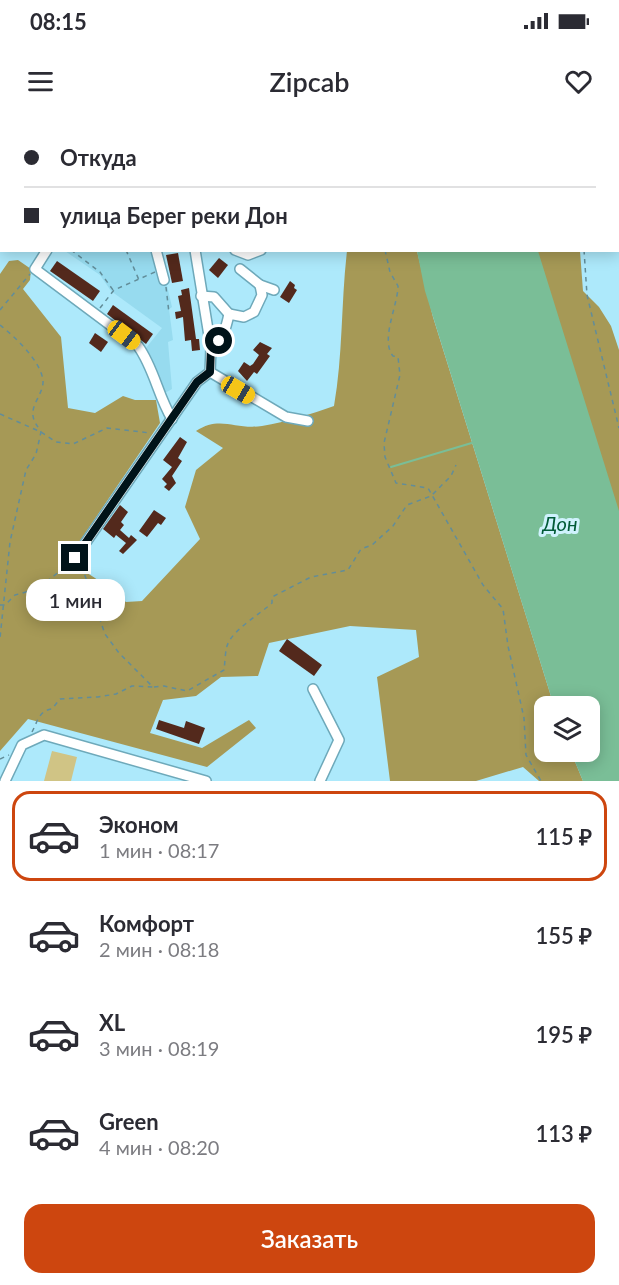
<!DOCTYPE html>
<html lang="ru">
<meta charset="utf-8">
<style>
:root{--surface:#fff;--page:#f7f7f7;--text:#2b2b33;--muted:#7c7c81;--line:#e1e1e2;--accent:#cd460f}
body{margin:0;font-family:Lato,sans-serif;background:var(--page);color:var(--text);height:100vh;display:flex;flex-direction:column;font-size:22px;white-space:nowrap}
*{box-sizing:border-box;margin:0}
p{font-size:20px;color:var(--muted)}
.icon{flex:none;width:33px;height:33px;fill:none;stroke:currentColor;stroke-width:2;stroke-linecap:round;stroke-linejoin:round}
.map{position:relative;height:661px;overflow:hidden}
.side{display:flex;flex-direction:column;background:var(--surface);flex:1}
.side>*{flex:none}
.top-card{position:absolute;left:0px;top:0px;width:620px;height:132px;box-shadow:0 3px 15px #0003;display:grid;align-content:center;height:132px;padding:0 24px;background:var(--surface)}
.tools{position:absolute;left:534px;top:576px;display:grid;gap:12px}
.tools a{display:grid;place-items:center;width:66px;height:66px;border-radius:12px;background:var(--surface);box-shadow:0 3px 15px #0003;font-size:30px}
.end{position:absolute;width:27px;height:27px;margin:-14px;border:8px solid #001319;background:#fff;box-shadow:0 0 0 3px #fff}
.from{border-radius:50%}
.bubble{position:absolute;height:42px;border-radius:18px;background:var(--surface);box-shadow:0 3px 15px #0003;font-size:20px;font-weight:600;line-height:42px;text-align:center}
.car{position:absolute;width:18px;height:36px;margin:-18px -9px;border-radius:8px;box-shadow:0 0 4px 2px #0007;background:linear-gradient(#f5c518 24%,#345 0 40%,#f5c518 0 76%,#345 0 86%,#f5c518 0)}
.top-card b{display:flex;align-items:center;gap:21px;height:57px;font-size:22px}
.top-card b+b{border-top:2px solid var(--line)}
.top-card i{width:15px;height:15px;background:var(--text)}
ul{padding:10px 0 0;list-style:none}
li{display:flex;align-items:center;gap:18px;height:90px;margin:0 12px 9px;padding:0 12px;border:3px solid transparent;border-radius:18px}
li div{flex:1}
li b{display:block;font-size:22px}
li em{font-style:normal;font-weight:600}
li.selected{border-color:var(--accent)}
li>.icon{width:54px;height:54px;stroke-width:1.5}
.primary-button{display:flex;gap:12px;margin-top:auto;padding:12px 24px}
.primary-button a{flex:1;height:69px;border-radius:18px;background:var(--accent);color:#fff;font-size:24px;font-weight:600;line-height:69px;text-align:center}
.status{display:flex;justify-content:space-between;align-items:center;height:42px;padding:0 30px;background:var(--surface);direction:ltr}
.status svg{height:16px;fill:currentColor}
header{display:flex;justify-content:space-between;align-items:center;height:78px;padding:0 24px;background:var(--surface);font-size:27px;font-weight:600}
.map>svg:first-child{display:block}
.built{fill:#97dbef}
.green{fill:#d0c485}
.forest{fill:#a69956}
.water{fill:#7abe97}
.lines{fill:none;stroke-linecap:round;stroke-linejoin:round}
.stream{stroke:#7abe97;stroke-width:2}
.building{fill:#53291c}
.minor-casing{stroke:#6ea9ba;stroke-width:12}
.path{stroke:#628d99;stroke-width:1.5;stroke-dasharray:4.5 4.5;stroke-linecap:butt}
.minor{stroke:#fff;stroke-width:9}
.route{stroke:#001319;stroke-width:8}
.labels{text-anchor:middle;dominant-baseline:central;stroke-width:6;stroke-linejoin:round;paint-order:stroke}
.water-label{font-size:20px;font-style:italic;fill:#025b38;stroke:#cff2fd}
</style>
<div class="status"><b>08:15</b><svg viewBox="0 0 49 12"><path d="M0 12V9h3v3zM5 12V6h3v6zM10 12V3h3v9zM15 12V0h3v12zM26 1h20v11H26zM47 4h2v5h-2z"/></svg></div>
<header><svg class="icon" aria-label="menu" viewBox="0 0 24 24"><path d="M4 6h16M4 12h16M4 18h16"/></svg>Zipcab<svg class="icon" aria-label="heart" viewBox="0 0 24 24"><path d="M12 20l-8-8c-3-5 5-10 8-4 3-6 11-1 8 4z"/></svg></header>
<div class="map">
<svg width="619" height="661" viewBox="0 0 619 661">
<rect width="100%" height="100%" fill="#ade9fb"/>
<!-- built -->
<polygon class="built" points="65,131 159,131 172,187 169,189 173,220 168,222 172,269 163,274 146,228 162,208 111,171 100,155"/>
<!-- green -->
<polygon class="green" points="52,631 77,637 71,661 44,661"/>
<!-- forest -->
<g class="forest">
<path d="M 347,131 L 417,131 L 433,197 L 554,586 L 544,586 L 544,632 L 571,632 L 583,661 L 539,661 L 523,647 L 476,661 L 390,661 L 377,557 L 419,537 L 416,510 L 350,506 L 269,523 L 258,556 L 221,557 L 196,576 L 163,580 L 150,613 L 202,628 L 249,600 L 256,608 L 207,647 L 28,599 L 0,631 L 0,154 L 9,141 L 18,140 L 31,149 L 30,160 L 23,169 L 61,217 L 68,288 L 95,293 L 123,276 L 135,280 L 156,280 L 160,303 L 67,440 L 95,458 L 126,482 L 142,481 L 200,419 L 185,387 L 196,350 L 223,328 L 196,311 C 220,295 235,310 262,306 C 287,302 311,294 334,286 C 343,235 341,182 347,131 Z"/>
<polygon points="537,131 580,131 583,171 599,187 611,206 619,230 619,400"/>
</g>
<!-- water -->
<polygon class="water" points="417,131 538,131 619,391 619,661 583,661 571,632 590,632 590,586 554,586 425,171"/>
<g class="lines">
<!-- stream -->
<polyline class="stream" points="391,347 475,322"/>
</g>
<!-- building -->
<g class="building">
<polygon points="178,133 183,161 172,163 166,135"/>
<polygon points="219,138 228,145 218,158 209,150"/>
<polygon points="57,141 100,171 93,181 50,151"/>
<polygon points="290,161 295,165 294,168 297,170 289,183 280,177"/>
<polygon points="189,168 196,219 199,219 200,230 192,231 191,220 185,221 183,197 176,199 175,192 181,191 178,176 182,175 181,170"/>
<polygon points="113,185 153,214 146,224 107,194"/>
<polygon points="95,213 108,222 101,232 89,223"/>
<polygon points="260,222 272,228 267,234 270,236 257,254 254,252 247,261 238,251 244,242 250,246 253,244 259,235 253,230"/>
<polygon points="180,317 187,322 178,338 182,341 172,356 176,363 169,371 164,367 167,364 162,359 172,347 163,340"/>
<polygon points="120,385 128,392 121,402 124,405 120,410 129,418 131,415 137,420 123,434 119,431 126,423 116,415 114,418 103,409"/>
<polygon points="154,390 166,398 161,405 158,403 147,417 139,411"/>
<polygon points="287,519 322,545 314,556 279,531"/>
<polygon points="159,600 184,608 186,601 205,608 199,624 156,609"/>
</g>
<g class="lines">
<defs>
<g id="minor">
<polyline points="22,0 24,2"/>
<polyline points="75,0 76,2"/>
<polyline points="114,0 116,2"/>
<polyline points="0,1 1,0"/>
<polyline points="164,2 166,0"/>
<polyline points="0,73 2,76"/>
<path d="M 47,130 L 35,149 L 138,226 C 154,248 158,276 172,299"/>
<polyline points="156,130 164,160"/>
<polyline points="235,130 248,135 261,130"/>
<polyline points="240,149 260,165 274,170"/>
<polyline points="201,176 214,177 229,194"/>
<path d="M 211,228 C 223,218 226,209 229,194 L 244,197 L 254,192 L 262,175 L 260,165"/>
<polyline points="210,252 286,297 308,301"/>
<polyline points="75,438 197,262 210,252 211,228 195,130"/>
<polyline points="313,569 339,620 320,661"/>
<polyline points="5,661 22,625 44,615 206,661"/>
</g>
</defs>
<!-- minor casing -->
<use href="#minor" class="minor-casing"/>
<!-- path -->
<g class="path">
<polyline points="358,0 359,2"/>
<polyline points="569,0 569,2"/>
<polyline points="0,58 2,58"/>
<polyline points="0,101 2,101"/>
<polyline points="0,106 2,104"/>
<polyline points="71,130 100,152 113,170"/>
<polyline points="126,130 139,160"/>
<path d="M 385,130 L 390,152 L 398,166 C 398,185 380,220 393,236 L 398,237 L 400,255 L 384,323 L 385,337 L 396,363 L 428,368 L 483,465 L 503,489 L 508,526 L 524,598 L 526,635 L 541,661"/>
<polyline points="584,130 587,175 619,308"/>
<polyline points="166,167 169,193"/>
<polyline points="100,188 114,170 155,152"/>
<polyline points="0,190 30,154"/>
<path d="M 0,205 C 15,217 40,240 43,260 C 44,273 31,284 33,296 C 34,303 38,306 41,312 L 36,334 L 26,350 L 10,422 L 0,518"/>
<polyline points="0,294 41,312 56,322 73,324 107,308 150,313"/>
<polyline points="0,485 5,485 15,475 37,469 69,444"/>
<path d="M 154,567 L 164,566 L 187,571 L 224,550 C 225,543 225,533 227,526 C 232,510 259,495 272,483 L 272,477 L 311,457 L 348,450 L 361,429 L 372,425 L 393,406 L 407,385 L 431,376 L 451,356 L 456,345"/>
<path d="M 32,612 C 37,603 39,590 52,589 L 60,579 L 98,577 L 116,574 L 132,566 L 153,567 L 119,533 L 105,514 L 81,444"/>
<polyline points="0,639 9,635"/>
</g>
<!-- minor -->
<use href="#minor" class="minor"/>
</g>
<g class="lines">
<!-- route -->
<polyline class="route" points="75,438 197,262 210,252 211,228 219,221"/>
</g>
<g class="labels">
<!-- water labels -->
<g class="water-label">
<text x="560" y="403">Дон</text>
</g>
</g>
</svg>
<div class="tools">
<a><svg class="icon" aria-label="layers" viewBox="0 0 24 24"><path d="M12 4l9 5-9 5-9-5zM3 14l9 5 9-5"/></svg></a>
</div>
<i class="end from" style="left:219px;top:221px"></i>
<i class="end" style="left:75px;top:438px"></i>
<div class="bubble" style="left:26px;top:459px;width:99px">1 мин</div>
<i class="car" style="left:124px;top:215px;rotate:127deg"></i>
<i class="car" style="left:238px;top:270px;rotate:120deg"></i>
<div class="top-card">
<b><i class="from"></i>Откуда</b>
<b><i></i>улица Берег реки Дон</b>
</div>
</div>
<section class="side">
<ul>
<li class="selected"><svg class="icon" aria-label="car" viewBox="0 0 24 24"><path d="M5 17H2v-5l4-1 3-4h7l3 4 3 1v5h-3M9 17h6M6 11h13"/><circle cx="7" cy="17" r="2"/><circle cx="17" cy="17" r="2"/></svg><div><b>Эконом</b><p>1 мин · 08:17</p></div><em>115 ₽</em></li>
<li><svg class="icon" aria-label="car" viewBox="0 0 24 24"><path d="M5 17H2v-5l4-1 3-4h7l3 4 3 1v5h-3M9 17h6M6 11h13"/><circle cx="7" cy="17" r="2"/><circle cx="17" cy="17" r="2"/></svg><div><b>Комфорт</b><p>2 мин · 08:18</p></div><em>155 ₽</em></li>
<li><svg class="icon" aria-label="car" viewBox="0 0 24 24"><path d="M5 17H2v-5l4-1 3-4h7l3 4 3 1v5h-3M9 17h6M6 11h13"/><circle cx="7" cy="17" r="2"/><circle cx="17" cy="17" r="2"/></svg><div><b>XL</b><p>3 мин · 08:19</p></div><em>195 ₽</em></li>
<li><svg class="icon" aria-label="car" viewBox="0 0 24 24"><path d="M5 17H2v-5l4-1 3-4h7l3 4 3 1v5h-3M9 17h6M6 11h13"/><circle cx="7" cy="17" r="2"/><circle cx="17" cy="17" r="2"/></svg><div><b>Green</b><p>4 мин · 08:20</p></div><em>113 ₽</em></li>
</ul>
<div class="primary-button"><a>Заказать</a></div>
</section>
